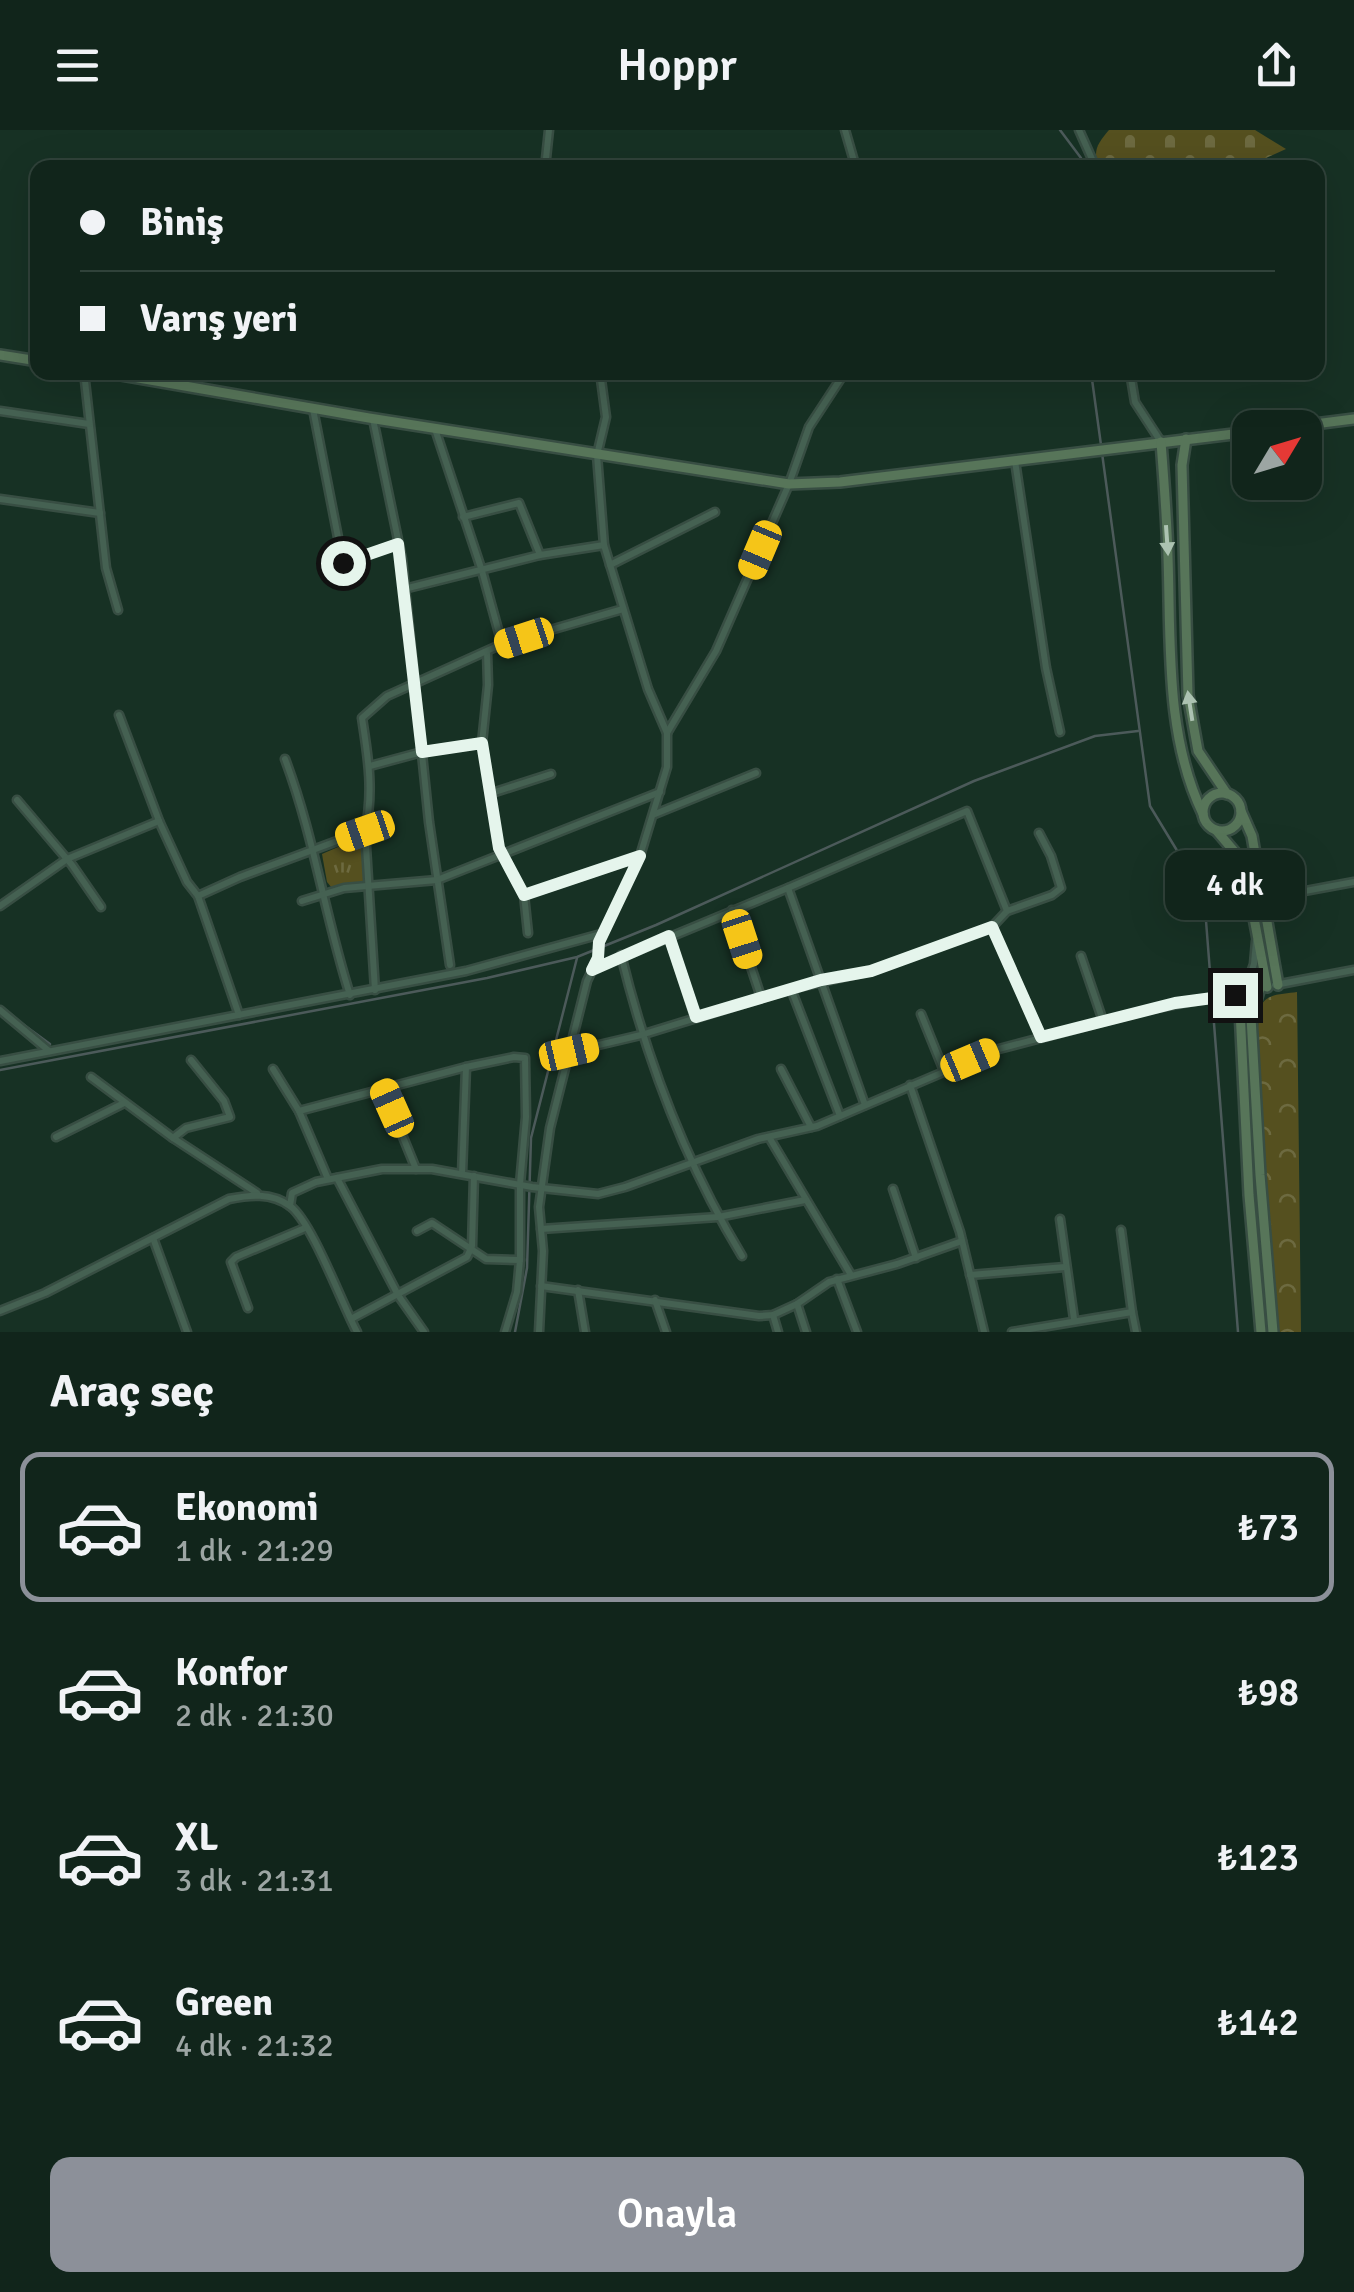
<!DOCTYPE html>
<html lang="tr">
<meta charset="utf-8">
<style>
:root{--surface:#11251b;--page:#1e3128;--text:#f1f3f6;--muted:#9ca5a3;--line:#30423a;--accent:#8c9099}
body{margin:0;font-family:Signika,sans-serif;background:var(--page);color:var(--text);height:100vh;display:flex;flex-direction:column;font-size:38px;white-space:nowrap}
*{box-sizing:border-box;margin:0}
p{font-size:32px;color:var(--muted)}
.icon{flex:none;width:55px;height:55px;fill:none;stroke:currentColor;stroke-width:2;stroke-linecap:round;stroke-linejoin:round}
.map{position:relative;height:1202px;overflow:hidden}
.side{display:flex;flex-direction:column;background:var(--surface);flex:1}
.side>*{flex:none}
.hud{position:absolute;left:30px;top:30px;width:1295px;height:220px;border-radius:20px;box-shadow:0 10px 40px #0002,0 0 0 2px var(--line);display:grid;align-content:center;height:220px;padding:0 50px;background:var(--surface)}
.needle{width:65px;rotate:52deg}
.fabs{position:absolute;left:1232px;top:280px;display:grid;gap:20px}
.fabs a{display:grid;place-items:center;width:90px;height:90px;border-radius:20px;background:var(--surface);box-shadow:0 10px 40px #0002,0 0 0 2px var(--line);font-size:50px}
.end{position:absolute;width:45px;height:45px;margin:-22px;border:12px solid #e5f5ec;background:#111;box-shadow:0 0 0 5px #111}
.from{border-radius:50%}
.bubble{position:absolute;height:70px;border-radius:20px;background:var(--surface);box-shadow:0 10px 40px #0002,0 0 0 2px var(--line);font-size:32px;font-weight:600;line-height:70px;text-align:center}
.car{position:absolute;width:30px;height:60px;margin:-30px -15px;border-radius:12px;box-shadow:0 0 8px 2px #0007;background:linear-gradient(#f5c518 24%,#345 0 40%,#f5c518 0 76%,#345 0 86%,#f5c518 0)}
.hud b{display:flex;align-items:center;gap:35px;height:95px;font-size:38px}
.hud b+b{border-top:2px solid var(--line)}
.hud i{width:25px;height:25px;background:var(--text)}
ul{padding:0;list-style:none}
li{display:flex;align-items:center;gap:30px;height:150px;margin:0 20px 15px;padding:0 30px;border:5px solid transparent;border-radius:20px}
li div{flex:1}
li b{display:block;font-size:38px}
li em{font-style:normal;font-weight:600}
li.selected{border-color:var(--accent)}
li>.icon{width:90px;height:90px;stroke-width:1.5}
h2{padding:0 50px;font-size:45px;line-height:120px}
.cta{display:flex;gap:20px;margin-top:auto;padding:20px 50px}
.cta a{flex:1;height:115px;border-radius:20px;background:var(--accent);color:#fff;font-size:40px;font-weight:600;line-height:115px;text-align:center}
header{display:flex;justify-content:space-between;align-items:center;height:130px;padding:0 50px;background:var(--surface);font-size:45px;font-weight:600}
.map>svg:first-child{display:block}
.grass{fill:url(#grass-tufts)}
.cemetery{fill:url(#cemetery-stones)}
.park{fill:url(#park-crowns)}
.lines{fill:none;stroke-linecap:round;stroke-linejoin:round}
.stream{stroke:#4c5a5a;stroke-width:2.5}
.street-casing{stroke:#384e43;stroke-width:11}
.secondary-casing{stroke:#384e43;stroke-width:14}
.street{stroke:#456152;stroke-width:6}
.secondary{stroke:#577559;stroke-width:9}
.oneway{fill:#acc2b1}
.route{stroke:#e5f5ec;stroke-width:12}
</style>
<header><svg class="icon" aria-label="menu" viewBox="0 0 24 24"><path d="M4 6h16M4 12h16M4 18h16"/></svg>Hoppr<svg class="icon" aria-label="share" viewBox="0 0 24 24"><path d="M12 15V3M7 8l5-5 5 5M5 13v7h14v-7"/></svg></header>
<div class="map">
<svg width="1354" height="1202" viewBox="0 0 1354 1202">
<defs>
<pattern id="grass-tufts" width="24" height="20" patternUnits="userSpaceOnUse" patternTransform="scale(2.5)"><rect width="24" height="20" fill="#55501f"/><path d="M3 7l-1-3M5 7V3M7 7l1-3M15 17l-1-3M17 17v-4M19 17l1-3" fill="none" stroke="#6d6a40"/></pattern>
<pattern id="cemetery-stones" width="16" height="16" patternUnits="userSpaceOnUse" patternTransform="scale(2.5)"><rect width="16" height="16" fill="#55501f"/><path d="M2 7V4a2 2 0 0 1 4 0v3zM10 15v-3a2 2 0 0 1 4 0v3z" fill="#6d6a40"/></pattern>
<pattern id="park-crowns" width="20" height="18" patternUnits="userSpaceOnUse" patternTransform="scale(2.5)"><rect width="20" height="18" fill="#55501f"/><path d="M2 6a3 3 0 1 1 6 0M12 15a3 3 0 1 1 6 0" fill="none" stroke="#6d6a40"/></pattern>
</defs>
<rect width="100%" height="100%" fill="#173124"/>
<!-- grass -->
<polygon class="grass" points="359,708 362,712 366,751 332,758 327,752 322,724"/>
<!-- cemetery -->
<path class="cemetery" d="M 1109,0 L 1255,0 L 1286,19 L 1246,37 L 1099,37 C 1092,21 1098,13 1109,0 Z"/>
<!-- park -->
<path class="park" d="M 1297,862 L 1301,1202 L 1279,1202 C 1270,1165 1248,896 1262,874 C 1268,863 1286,864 1297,862 Z"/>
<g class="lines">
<!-- stream -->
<g class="stream">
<polyline points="1060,0 1081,28 1082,38"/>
<polyline points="1091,242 1101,315"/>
<polyline points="1102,323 1150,676 1204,765 1238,1202"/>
<polyline points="9,884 50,914"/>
<polyline points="0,940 487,848 577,827 656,795 974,651 1095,606 1138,601"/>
<polyline points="515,1202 527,1138 531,1008 577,828"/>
</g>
<defs>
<g id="street">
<polyline points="845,0 856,38"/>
<polyline points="1079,0 1096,38"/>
<polyline points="545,38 549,0"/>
<polyline points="84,242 106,438 118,480"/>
<polyline points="1130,242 1135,272 1161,312"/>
<polyline points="313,279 343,433 398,414"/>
<polyline points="0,281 89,294"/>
<polyline points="373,289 402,429 429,692 450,835"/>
<polyline points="435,299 482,441 502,514"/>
<polyline points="1015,331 1046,538 1060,602"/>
<polyline points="0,369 100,383"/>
<polyline points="463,387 519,373 540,425"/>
<polyline points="610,435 715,382"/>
<polyline points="404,459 540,425 604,415"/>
<polyline points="487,522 488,555 482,613 499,718 524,765 528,803"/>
<polyline points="119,585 159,691 187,752 198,766 239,885"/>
<polyline points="667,603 716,521 789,354 809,297 845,242"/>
<path d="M 285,629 C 314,706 325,787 350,865"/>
<polyline points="370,636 422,622 482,613"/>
<polyline points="492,663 551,644"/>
<polyline points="17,670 72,735 101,777"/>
<polyline points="655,684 756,643"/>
<polyline points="524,765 638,727"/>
<polyline points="198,766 240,747 364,701"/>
<polyline points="302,771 344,758 437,750 660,662"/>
<polyline points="1251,771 1354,752"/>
<polyline points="0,776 67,729 159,691"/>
<polyline points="732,780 761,867"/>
<polyline points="992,797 1041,907"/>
<polyline points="669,806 695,887"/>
<path d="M 621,825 C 647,931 685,1032 742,1126"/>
<polyline points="1081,826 1103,891"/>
<polyline points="593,839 788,758"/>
<polyline points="1275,855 1354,840"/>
<polyline points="791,859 840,986"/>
<path d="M 375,860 L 365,701 C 374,662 368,627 362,588 L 387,566 L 502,514 L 623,479"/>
<polyline points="1244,862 1254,834 1256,811"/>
<polyline points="0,880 49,921"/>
<polyline points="921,884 944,941"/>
<polyline points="569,922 641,905 791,859 871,841 992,797 1007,781 1052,765 1061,758 1051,726 1039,703"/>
<polyline points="0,931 466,841 601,804"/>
<polyline points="273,939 299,981 328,1049"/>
<polyline points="781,939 811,997"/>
<polyline points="91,947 173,1008 257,1063"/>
<polyline points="910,955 960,1102 984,1202"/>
<polyline points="383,958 416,1039"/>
<polyline points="865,975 788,758 967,681 1007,781"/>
<polyline points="299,981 466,937 514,927 525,928 526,987 520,1054 520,1130 517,1162 505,1202"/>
<polyline points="56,1007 124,973"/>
<polyline points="769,1007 851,1145"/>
<polyline points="173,1008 186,998 230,987 224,971 191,930"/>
<polyline points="462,1044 466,937"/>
<polyline points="337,1048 398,1165 424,1202"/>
<polyline points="893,1059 916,1128"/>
<polyline points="290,1076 292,1063 316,1052 382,1039 432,1039 532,1057 598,1064 625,1057 758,1009 817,996 995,920 1151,879 1263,858"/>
<polyline points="1060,1089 1074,1189"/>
<polyline points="541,1099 718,1087 805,1070"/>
<polyline points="417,1101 432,1093 486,1129 520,1130"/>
<polyline points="153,1108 187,1202"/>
<polyline points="970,1145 1065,1137"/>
<polyline points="837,1149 857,1202"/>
<polyline points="541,1156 759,1186 773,1185 797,1174 829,1152 897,1134 962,1111"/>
<polyline points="578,1160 585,1202"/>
<polyline points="655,1170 666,1202"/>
<polyline points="797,1174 806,1202"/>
<polyline points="248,1178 231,1132 236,1127 305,1098"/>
<path d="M 0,1181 L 45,1163 L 229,1069 C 249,1065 271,1062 290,1076 C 312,1092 342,1174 357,1202"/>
<polyline points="1132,1182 1136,1202"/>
<polyline points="773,1185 778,1202"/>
<polyline points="351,1189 467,1127 472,1116 474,1046"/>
<polyline points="539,1202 543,1121 539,1077 550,998 587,851 598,828 599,812 640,726 667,637 667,603 648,559 604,415 597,325 606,287 600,242"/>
<polyline points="1012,1202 1132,1182 1121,1100"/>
</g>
<g id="secondary">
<polyline points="0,225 38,231"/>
<polyline points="104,242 369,288 789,354 840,352 1250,302"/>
<polyline points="1283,298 1354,289"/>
<polyline points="1186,309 1182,335 1188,565 1198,621 1227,664"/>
<path d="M 1161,312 C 1164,351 1167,389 1168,427 C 1171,512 1165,606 1203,684"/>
<circle cx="1222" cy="682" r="19"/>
<polyline points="1241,681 1252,706 1278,855"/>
<polyline points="1216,700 1239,727 1250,767 1267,857"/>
<polyline points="1260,858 1251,887 1260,1045 1273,1202"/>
<polyline points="1244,862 1240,880 1249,1065 1261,1202"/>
</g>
</defs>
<!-- street casing -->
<use href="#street" class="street-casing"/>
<!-- secondary casing -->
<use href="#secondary" class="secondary-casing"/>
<!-- street -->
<use href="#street" class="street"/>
<!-- secondary -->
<use href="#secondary" class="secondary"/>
</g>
<!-- one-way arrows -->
<defs><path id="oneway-solid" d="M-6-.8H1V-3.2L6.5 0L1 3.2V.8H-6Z" transform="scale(2.5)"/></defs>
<g class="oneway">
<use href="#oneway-solid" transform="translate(1167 410) rotate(86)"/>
<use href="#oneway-solid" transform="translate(1190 576) rotate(-99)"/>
</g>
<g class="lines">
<!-- route -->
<polyline class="route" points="343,433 398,414 422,622 482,613 499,718 524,765 640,726 599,812 598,828 592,840 669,806 696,887 821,850 871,841 992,797 1041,907 1175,873 1235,865"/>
</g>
</svg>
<div class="fabs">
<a><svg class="needle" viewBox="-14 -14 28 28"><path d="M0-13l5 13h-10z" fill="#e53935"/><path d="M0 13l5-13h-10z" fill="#9ca5a3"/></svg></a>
</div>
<i class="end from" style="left:343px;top:433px"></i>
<i class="end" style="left:1235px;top:865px"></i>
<div class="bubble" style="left:1165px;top:720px;width:140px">4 dk</div>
<i class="car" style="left:760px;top:420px;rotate:203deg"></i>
<i class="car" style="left:524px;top:508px;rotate:252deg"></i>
<i class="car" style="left:365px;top:701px;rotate:251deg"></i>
<i class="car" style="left:742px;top:809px;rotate:162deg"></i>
<i class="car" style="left:569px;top:922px;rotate:77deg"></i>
<i class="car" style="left:970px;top:930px;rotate:67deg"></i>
<i class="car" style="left:392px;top:978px;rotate:336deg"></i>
<div class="hud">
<b><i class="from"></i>Biniş</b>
<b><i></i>Varış yeri</b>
</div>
</div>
<section class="side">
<h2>Araç seç</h2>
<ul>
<li class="selected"><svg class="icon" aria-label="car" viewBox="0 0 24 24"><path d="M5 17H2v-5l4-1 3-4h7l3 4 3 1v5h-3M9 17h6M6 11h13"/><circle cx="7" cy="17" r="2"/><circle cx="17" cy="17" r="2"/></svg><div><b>Ekonomi</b><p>1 dk · 21:29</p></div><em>₺73</em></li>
<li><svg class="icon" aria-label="car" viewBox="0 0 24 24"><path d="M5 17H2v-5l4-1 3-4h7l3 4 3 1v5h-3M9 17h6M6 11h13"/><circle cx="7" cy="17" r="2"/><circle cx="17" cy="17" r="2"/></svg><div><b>Konfor</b><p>2 dk · 21:30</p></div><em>₺98</em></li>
<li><svg class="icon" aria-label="car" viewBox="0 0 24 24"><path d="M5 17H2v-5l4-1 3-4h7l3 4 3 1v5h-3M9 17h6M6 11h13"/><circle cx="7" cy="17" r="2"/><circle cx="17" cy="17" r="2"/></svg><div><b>XL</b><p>3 dk · 21:31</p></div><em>₺123</em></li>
<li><svg class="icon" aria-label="car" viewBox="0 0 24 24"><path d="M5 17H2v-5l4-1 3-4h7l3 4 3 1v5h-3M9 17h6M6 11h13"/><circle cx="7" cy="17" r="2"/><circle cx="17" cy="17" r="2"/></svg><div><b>Green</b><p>4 dk · 21:32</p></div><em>₺142</em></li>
</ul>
<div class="cta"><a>Onayla</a></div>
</section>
